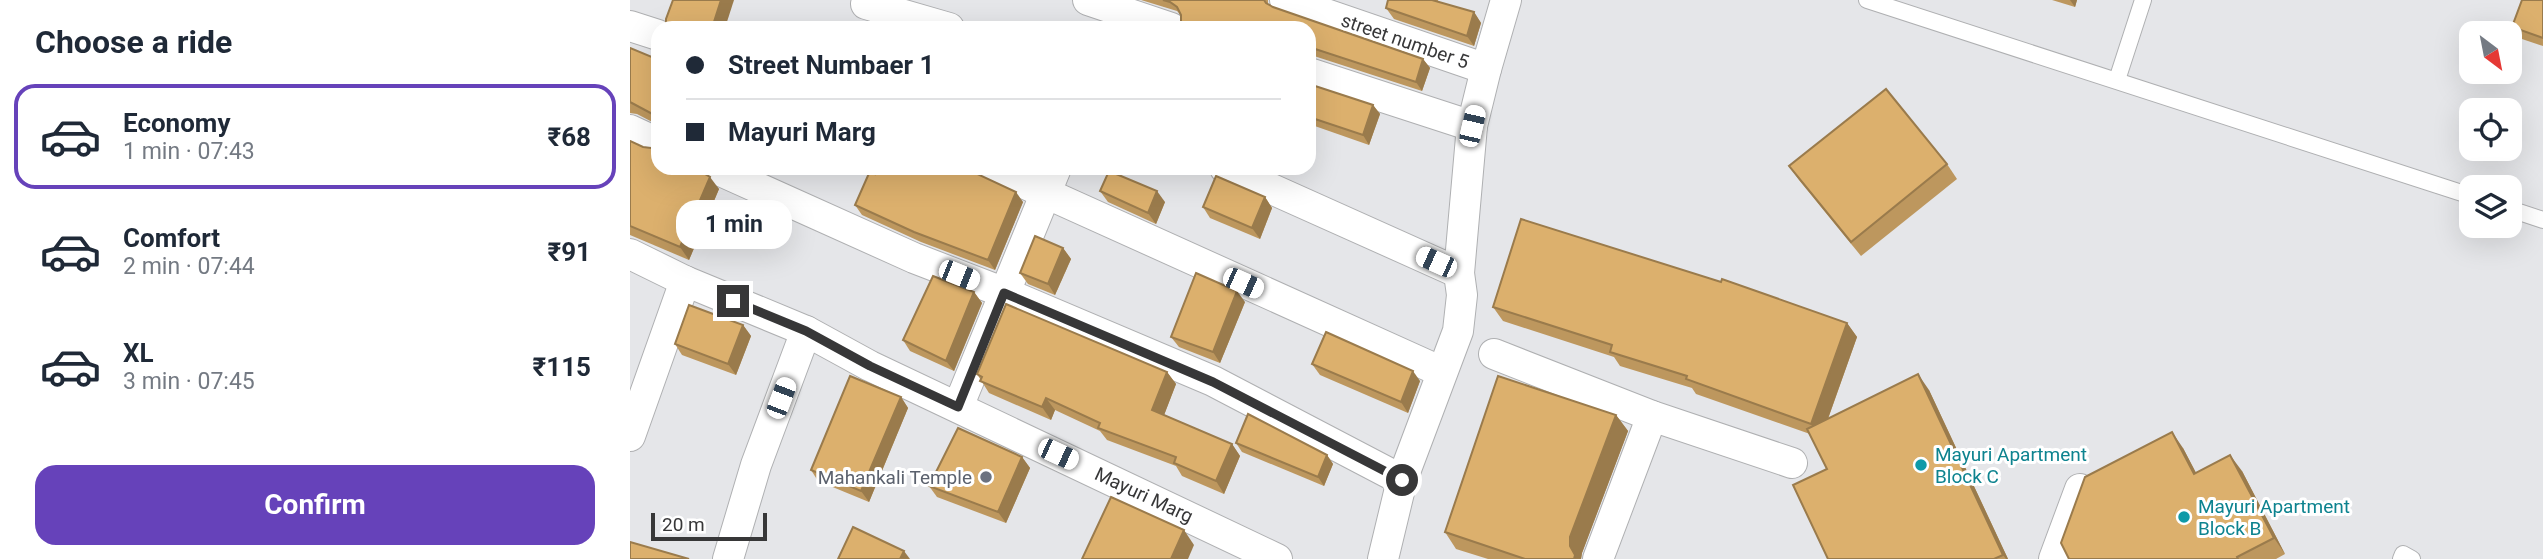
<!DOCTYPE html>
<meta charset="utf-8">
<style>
:root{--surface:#fff;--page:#f6f6f7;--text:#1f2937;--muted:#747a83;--line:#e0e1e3;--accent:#6642ba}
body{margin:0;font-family:Roboto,sans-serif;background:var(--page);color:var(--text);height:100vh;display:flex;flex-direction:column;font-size:26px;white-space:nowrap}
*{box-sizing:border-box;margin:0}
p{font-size:23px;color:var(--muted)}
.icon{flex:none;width:38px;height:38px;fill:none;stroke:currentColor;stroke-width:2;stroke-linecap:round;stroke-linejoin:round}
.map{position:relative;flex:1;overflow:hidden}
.drawer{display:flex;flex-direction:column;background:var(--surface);width:630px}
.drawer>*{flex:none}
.hud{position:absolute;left:21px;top:21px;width:665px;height:154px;border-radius:21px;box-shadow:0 7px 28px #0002;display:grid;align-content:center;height:154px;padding:0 35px;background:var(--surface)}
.needle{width:46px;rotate:148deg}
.buttons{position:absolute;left:1829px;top:21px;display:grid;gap:14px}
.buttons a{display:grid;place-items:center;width:63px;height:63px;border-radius:14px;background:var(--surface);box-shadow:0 7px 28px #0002;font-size:35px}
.scale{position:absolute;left:21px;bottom:18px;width:116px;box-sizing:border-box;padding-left:7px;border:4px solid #373738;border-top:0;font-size:19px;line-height:24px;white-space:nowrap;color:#373738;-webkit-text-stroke:5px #fff;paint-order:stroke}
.end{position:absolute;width:32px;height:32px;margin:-16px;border:9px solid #373738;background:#fff;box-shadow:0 0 0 4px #fff}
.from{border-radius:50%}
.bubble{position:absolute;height:49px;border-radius:21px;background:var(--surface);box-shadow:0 7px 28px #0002;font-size:23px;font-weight:700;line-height:49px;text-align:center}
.car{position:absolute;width:21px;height:42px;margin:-21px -10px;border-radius:9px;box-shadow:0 0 5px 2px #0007;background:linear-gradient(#fff 24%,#345 0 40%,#fff 0 76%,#345 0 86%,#fff 0)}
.hud b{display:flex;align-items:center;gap:24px;height:66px;font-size:26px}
.hud b+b{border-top:2px solid var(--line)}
.hud i{width:18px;height:18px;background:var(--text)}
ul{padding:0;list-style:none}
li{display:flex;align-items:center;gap:21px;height:105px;margin:0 14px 10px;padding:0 21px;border:4px solid transparent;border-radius:21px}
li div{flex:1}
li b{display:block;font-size:26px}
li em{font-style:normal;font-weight:700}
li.on{border-color:var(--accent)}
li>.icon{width:63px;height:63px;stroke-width:1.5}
h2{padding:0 35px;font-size:32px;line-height:84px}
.primary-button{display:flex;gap:14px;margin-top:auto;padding:14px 35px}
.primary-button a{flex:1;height:80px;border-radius:21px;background:var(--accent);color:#fff;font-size:28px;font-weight:700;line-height:80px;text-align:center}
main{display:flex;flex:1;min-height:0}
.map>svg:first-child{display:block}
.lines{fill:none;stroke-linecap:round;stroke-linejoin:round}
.lane-casing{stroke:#afb0b2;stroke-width:18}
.street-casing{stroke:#afb0b2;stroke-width:32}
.lane{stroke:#fff;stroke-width:16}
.street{stroke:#fff;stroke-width:30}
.wall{fill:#bd975e}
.shaded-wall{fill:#9a7b4c}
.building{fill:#dcb06d;stroke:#9a7b4c;stroke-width:2}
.route{stroke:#373738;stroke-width:9}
.culture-dot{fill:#0f9aa8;stroke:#fff;stroke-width:2.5}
.worship-dot{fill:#6b7280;stroke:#fff;stroke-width:2.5}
.labels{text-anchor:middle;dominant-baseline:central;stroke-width:6;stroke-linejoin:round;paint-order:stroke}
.street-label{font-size:19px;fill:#373738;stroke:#fff}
.culture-label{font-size:19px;fill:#0d838f;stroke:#fff;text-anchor:start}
.worship-label{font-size:19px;fill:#5b616d;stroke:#fff;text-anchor:end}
</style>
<main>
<section class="drawer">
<h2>Choose a ride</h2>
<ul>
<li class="on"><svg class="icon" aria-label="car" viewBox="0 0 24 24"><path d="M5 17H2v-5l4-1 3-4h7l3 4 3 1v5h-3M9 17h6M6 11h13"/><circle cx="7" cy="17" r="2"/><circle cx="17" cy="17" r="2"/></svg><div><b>Economy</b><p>1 min · 07:43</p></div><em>₹68</em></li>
<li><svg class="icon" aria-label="car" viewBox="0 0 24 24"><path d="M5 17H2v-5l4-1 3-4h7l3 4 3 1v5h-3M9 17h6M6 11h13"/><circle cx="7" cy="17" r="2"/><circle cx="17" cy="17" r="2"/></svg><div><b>Comfort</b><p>2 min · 07:44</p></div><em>₹91</em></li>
<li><svg class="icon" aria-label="car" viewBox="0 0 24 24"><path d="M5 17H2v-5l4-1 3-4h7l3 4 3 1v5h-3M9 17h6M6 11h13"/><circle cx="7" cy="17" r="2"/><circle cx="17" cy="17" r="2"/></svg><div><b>XL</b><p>3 min · 07:45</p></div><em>₹115</em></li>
</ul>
<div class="primary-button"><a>Confirm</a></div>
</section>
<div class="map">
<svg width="1913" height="559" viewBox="0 0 1913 559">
<rect width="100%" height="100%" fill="#e5e6e9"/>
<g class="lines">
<defs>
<g id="lane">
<polyline points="1237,0 1841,196"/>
<polyline points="1487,80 1513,0"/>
<polyline points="1880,209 1913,220"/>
<polyline points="1771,559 1773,554 1782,559"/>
</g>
<g id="street">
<polyline points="458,0 541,28"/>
<polyline points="655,0 856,69"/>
<polyline points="236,4 319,28"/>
<polyline points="0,26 28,35"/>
<polyline points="679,73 842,126"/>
<polyline points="0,130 28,143"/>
<polyline points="84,168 284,258 375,293 583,381 772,480"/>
<polyline points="360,168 812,372"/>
<polyline points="595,168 829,273"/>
<polyline points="0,254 55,281 176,331 240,366 647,559"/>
<polyline points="864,354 1022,416 1162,463"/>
<polyline points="328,407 426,168"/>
<polyline points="0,436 55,281"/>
<polyline points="98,559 126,465 176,331"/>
<polyline points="753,559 772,480 828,331 832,295 829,273 842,126 856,69 876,0"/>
<polyline points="968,559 1022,416"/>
<polyline points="1424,559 1450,489"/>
</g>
</defs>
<!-- lane casing -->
<use href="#lane" class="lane-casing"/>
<!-- street casing -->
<use href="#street" class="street-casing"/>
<!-- lane -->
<use href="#lane" class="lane"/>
<!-- street -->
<use href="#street" class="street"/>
</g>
<!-- wall -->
<g class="wall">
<polygon points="511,0 638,0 638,4 643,7 793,59 800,68 792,91 684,56 679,56 679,28 551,25 551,15 547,11"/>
<polygon points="758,0 808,0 808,2 844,12 851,23 844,46 764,19 756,8"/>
<polygon points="1422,0 1447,0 1445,7"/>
<polygon points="1913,0 1913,46 1889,38 1882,27"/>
<polygon points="0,48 24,58 28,48 28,125 7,114 0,113"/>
<polygon points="679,84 743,105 750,114 739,145 679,124"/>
<polygon points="0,141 68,170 89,189 59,260 0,235"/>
<polygon points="1317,164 1327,179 1231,256 1169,180 1159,166"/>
<polygon points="344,168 345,173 393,202 365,270 291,242 232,215 225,205 245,174"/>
<polygon points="470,191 535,202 526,224 478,202"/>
<polygon points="635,197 642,208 630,239 580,218 573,207"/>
<polygon points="433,248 441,259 425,295 398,284 390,273"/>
<polygon points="344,292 352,303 324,371 280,351 273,340"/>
<polygon points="615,302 590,363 549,347 541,337"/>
<polygon points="863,307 1217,323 1227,337 1198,419 1299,390 1378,559 1198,559 1197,469 1180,434 1066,394 1062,388 990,366 984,357 873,321"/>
<polygon points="113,325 121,336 106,375 52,355 45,344"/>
<polygon points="682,364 790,381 778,413 690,375"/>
<polygon points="537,372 546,384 534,415 602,444 610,456 594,494 552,476 546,466 477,440 470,431 425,410 421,420 359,393 347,374"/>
<polygon points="271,397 278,408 239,502 188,481 181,470"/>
<polygon points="986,415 998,431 952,553 951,559 858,559 826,549 815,532"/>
<polygon points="606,443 697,455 703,464 694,486 612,452"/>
<polygon points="1553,448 1566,473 1612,471 1655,554 1646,559 1439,559"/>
<polygon points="392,457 400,468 376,523 307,497 299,486"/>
</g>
<!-- shaded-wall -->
<g class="shaded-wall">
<polygon points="91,0 104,0 95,28 82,28"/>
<polygon points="1440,0 1447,0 1445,7"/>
<polygon points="844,12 851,23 844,46 837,36"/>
<polygon points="793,59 800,68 792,91 786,82"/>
<polygon points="743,105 750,114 739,145 733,135"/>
<polygon points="80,177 89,189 59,260 50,247"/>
<polygon points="527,191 535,202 526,224 518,213"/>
<polygon points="386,192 393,202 365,270 358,260"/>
<polygon points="635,197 642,208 630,239 622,228"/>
<polygon points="433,248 441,259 425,295 418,284"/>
<polygon points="607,291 615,302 590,363 583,352"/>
<polygon points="344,292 352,303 324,371 316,361"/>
<polygon points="1217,323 1227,337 1191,438 1181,424"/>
<polygon points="113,325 121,336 106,375 98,364"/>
<polygon points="783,371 790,381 778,413 771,402"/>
<polygon points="537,372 546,384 531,423 522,410"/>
<polygon points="1288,374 1299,390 1378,559 1376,559 1373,555"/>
<polygon points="271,397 278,408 239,502 231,491"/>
<polygon points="416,398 425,410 421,420 412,407"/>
<polygon points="986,415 998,431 952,553 951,559 944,559 940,546 940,537"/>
<polygon points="1542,432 1553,448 1575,490 1564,474"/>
<polygon points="602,444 610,456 594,494 586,481"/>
<polygon points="697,455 703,464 694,486 688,477"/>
<polygon points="1600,455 1612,471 1655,554 1644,538"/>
<polygon points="392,457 400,468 376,523 368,512"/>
<polygon points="554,530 564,545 558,559 541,559"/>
<polygon points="274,551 280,559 270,559"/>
</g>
<!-- building -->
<g class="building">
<polygon points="43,0 91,0 82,28 36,28 36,19"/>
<polygon points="533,0 634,0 636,3 643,7 793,59 786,82 679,47 679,28 549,28 551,25 551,15 547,7 540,2"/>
<polygon points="758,0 802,0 844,12 837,36 756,8"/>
<polygon points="1892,0 1913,0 1913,38 1882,27"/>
<polygon points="0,48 24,58 28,48 28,117 0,102"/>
<polygon points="679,84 743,105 733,135 679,117"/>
<polygon points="1256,89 1317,164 1221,242 1159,166"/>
<polygon points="0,141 13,147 21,148 28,145 28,168 65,168 80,177 50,247 0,226"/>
<polygon points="248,168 339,168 345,173 386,192 358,260 284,232 225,205 240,171 245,174"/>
<polygon points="479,171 527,191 518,213 470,191"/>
<polygon points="586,176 635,197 622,228 573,207"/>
<polygon points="891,219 1091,282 1092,279 1217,323 1181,424 1056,379 1057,376 980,352 982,345 863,307"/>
<polygon points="405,236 433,248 418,284 390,273"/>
<polygon points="566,273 607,291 583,352 541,337"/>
<polygon points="303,276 344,292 316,361 273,340"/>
<polygon points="376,304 537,372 522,410 602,444 586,481 544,463 546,457 468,428 470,423 416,398 412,407 350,381 352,377 347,374"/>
<polygon points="59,305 113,325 98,364 45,344"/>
<polygon points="696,332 783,371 771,402 682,364"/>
<polygon points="1288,374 1373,555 1364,559 1198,559 1163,485 1197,469 1177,429"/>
<polygon points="220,376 271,397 231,491 181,470"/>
<polygon points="868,376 986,415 940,537 940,546 945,555 944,559 895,559 815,532"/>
<polygon points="618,414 697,455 688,477 606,443"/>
<polygon points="328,428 392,457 368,512 299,486"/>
<polygon points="1542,432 1564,474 1600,455 1644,538 1607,557 1608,559 1439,559 1431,543 1455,477"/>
<polygon points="481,497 554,530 541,559 452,559"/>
<polygon points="223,527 274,551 270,559 208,559"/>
<polygon points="0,542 59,559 0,559"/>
</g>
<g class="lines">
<!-- route -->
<polyline class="route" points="103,301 176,331 240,366 328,407 374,293 583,382 772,480"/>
</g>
<!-- markers -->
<g class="culture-dot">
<circle cx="1291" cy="465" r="7"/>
<circle cx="1554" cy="517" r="7"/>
</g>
<circle class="worship-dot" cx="356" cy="477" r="7"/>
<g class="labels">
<!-- street labels -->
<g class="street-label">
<text transform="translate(775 41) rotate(19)">street number 5</text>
<text transform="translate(514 495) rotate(25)">Mayuri Marg</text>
</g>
<!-- culture labels -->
<g class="culture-label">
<text x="1305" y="454">Mayuri Apartment<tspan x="1305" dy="22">Block C</tspan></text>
<text x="1568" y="506">Mayuri Apartment<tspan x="1568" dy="22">Block B</tspan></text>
</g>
<!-- worship labels -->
<g class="worship-label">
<text x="342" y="477">Mahankali Temple</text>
</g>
</g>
</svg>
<div class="buttons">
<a><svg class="needle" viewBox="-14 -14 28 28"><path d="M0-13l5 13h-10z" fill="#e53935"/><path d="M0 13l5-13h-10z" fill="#747a83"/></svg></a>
<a><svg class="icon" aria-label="locate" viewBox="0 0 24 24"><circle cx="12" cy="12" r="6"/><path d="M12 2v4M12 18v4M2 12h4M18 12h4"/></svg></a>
<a><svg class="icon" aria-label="layers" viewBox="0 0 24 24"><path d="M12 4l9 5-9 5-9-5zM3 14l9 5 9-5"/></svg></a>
</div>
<div class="scale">20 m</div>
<i class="end from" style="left:772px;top:480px"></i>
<i class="end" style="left:103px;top:301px"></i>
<div class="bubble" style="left:46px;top:200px;width:116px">1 min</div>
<i class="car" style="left:842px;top:126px;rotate:13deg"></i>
<i class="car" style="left:806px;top:262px;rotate:294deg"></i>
<i class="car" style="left:329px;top:275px;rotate:112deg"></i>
<i class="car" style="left:613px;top:283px;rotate:114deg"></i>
<i class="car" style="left:151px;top:398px;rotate:21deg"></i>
<i class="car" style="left:428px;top:454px;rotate:115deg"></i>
<div class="hud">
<b><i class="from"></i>Street Numbaer 1</b>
<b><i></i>Mayuri Marg</b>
</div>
</div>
</main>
